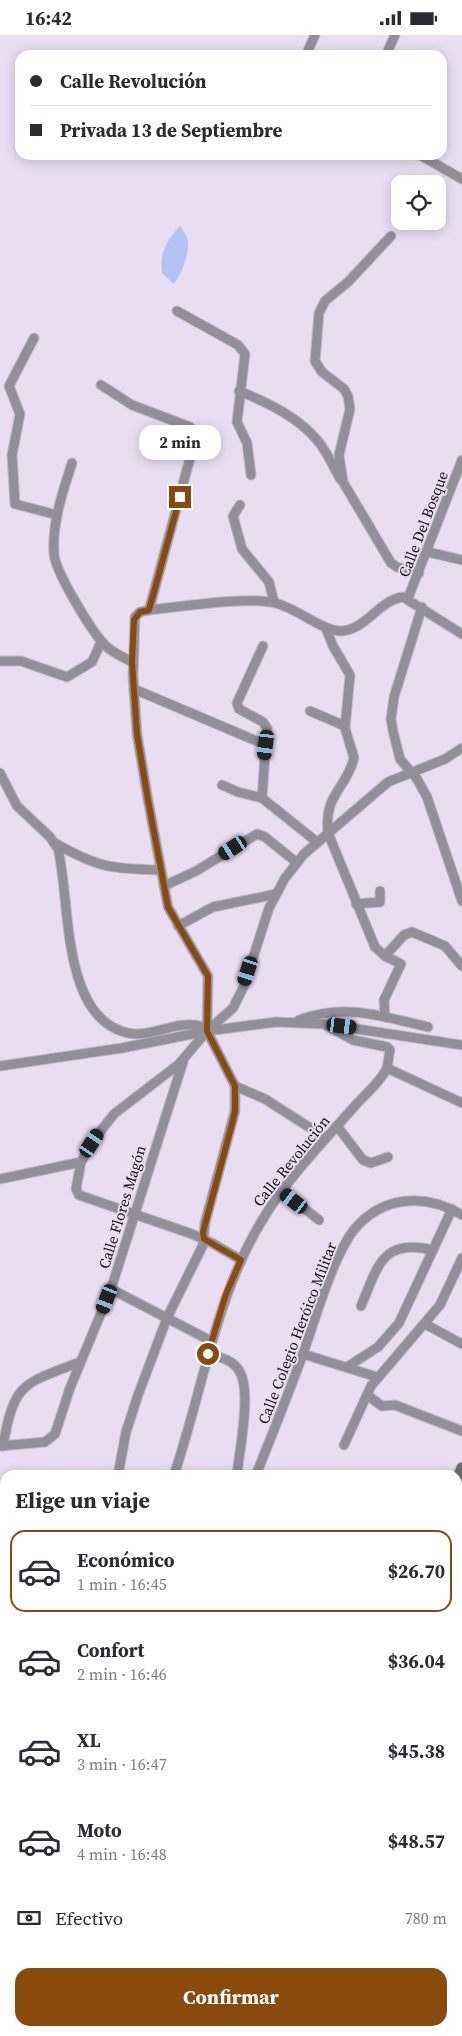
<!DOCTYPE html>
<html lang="es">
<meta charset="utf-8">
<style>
:root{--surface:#fff;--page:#f2f2f3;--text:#2b2b33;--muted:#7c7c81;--line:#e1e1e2;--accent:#884b0c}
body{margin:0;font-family:"Source Serif 4",serif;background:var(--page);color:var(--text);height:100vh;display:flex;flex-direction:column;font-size:19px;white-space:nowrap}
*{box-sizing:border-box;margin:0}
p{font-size:16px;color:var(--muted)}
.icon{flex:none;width:28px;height:28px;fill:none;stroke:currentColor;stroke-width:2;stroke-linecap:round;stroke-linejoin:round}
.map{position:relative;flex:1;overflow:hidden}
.panel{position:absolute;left:0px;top:1435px;width:462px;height:566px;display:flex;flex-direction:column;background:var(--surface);border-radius:15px 15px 0 0;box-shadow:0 2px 12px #0003}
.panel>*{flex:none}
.banner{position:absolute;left:15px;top:15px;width:432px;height:110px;border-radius:15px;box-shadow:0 2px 12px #0003;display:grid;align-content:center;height:110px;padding:0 15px;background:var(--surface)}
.tools{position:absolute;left:391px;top:140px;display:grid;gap:10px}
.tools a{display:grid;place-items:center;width:55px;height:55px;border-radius:10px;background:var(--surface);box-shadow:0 2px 12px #0003;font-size:25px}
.end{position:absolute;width:22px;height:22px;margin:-11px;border:6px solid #884b0c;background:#fff;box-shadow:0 0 0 2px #fff}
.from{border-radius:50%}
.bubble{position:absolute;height:35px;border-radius:15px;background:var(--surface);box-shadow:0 2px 12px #0003;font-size:16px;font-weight:700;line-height:35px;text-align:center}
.car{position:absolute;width:15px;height:30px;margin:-15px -8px;border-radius:6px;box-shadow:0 0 4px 1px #0007;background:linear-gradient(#222 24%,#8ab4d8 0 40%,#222 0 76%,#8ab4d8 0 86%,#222 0)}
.banner b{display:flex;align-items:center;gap:18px;height:48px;font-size:19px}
.banner b+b{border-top:1px solid var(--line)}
.banner i{width:12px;height:12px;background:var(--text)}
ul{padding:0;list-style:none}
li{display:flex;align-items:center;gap:15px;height:82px;margin:0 10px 8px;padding:0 5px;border:2px solid transparent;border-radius:15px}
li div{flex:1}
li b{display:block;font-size:19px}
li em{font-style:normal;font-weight:700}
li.on{border-color:var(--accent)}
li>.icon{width:45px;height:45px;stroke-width:1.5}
h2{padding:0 15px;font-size:22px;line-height:60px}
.pay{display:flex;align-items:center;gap:12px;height:55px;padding:0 15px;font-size:19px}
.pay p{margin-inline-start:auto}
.action{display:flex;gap:10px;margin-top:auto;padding:10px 15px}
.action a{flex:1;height:58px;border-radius:15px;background:var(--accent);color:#fff;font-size:20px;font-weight:700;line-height:58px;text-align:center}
.status{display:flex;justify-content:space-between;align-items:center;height:35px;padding:0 25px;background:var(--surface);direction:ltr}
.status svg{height:14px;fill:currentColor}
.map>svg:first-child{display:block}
.water{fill:#b3c2f4}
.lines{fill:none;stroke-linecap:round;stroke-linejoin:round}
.stream{stroke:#b3c2f4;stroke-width:2.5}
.river{stroke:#b3c2f4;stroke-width:14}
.street-casing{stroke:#c3b8ca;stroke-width:11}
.secondary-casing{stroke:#c3b8ca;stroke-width:13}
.primary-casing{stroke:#c3b8ca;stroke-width:14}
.street{stroke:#919099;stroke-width:9}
.secondary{stroke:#6b6976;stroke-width:11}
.primary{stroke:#504e5d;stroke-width:12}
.route{stroke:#884b0c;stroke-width:6}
.labels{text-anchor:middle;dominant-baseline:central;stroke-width:4;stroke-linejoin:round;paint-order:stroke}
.street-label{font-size:15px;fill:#141016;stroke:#e9ddf1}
</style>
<div class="status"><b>16:42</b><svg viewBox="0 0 49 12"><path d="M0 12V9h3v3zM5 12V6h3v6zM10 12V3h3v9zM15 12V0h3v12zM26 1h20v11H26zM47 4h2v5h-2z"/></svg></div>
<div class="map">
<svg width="462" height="2001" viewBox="0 0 462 2001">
<rect width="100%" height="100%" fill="#e9ddf1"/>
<!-- water -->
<path class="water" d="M 180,191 C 183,195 187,201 188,206 C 189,220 182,238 174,249 L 162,238 C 160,217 166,206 180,191 Z"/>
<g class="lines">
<!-- stream -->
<polyline class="stream" points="0,1698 5,1693"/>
<!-- river -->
<g class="river">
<polyline points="0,1633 5,1638"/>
<polyline points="458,1703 462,1703"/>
</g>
<defs>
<g id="street">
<polyline points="306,20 315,0"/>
<polyline points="386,20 395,0"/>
<polyline points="420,120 462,144"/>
<polyline points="391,201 348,247 325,266 319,278 315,326 322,337 344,354 348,361 350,374 339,420 343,447 391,528 397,532 419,538"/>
<polyline points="177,276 238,310 245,319 237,387 247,408 251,440"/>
<polyline points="34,303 9,351 20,379 12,420 15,469 57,480"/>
<polyline points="101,350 132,370 190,392 196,401 149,575"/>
<path d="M 239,356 C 267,367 298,382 317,405 C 327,416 333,432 341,445"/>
<path d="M 72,428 C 63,456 52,487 54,518 C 54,535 93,599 106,611 C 113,618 123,622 132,627"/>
<polyline points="240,470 233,481 242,514 269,547 274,567"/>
<polyline points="428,517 462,525"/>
<polyline points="408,563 462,425"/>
<polyline points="422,572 394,662 391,684 393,696 400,724 417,744 427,762 462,866"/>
<path d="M 326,593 L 333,611 L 350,640 L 345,693 L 354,723 C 346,755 324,758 328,798 L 375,912 L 385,921 L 401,929 L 384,965 L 385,982"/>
<polyline points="1,626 21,626 67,642 92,627 101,607"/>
<polyline points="134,654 266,710"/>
<polyline points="310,676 345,691"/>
<path d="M 0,738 L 17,771 L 50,802 L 58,814 C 71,865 60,983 128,998 C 151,1003 177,985 200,991 L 207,996 L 235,1051 L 235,1076 L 205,1188 L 203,1210 L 167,1283 L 138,1360 L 126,1397 L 118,1440"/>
<polyline points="222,750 238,757 262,763 317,807"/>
<polyline points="262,763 267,693 263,687 239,674 237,668 263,611"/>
<path d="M 55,808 C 98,833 113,834 161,835"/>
<polyline points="164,851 196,836 257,799 265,802 296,827"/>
<polyline points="356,869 380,867 380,856"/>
<polyline points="178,891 213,872 276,859"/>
<polyline points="385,921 404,900 412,897 445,911 462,931"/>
<path d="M 299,985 C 346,968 381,981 428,992"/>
<path d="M 207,996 L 208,941 L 168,872 L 148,765 L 137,699 L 133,641 L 135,582 L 140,577 L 149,575 C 181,572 246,561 275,568 C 297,573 322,596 341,596 C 366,595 379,565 403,562 L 462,599"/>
<polyline points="0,1031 122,1013 207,996 276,987 324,989 462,1010"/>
<polyline points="387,1033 462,1068"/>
<polyline points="235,1051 265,1064 326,1103"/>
<polyline points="337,1091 363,1125 371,1128 388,1122"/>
<polyline points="81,1127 76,1154 79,1160 192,1199 212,1208 241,1225"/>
<polyline points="0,1144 81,1127 99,1098 114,1079 179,1029 207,996 233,973 244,951 269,873 285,843 304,819 388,747 445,724 462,713"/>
<polyline points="282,1156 319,1185"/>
<polyline points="111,1254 211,1306"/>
<path d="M 361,1271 C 378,1231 382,1203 433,1215"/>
<polyline points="425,1289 462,1309"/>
<path d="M 208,1319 C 219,1322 231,1324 238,1334 C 253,1353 239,1416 237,1440"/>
<polyline points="303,1319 377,1342"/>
<polyline points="347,1332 378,1312 399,1288 452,1174"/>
<polyline points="367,1360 382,1371 395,1370 462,1396"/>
<polyline points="344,1410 371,1351 440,1270 462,1223"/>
<polyline points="0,1411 45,1407 55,1399 70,1353 111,1254 183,1027"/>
<path d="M 3,1411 C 14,1347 23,1349 80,1327"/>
<path d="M 174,1440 C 204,1352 215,1259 266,1179 C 290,1141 323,1107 353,1073 C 363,1061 380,1048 387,1033 L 390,1015 L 387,1012 L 353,1005 L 324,989"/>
<path d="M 256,1440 C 272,1400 288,1360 303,1319 C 315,1285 332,1224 353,1196 C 382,1160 425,1158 462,1180"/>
<polyline points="458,1469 462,1471"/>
<polyline points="458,1548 462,1550"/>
<polyline points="0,1567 5,1567"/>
<polyline points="458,1624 462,1624"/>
<polyline points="458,1666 462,1667"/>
<polyline points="458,1724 462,1722"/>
<polyline points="458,1762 462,1769"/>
<polyline points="458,1812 462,1810"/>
<polyline points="458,1908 462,1904"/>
<polyline points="458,1975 462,1973"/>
<polyline points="144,1996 148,2001"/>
<polyline points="37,2001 38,1996"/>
<polyline points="211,2001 227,1996"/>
<polyline points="428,2001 436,1996"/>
</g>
<g id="secondary">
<polyline points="458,1443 462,1433"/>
<polyline points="458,1601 462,1590"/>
</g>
<g id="primary">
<polyline points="0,1585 5,1586"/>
<polyline points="458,1682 462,1689"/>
</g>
</defs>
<!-- street casing -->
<use href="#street" class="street-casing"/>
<!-- secondary casing -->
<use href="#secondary" class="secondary-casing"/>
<!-- primary casing -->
<use href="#primary" class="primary-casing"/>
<!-- street -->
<use href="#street" class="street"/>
<!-- secondary -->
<use href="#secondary" class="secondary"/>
<!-- primary -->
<use href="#primary" class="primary"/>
</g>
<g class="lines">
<!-- route -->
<polyline class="route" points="180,462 149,575 140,577 134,585 132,627 137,699 148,765 168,872 208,941 207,996 235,1051 235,1076 232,1089 203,1197 204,1204 241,1225 226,1259 208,1319"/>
</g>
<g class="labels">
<!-- street labels -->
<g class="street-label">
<text transform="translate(423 489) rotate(-69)">Calle Del Bosque</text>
<text transform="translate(291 1126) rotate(-51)">Calle Revolución</text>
<text transform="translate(122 1172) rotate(-73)">Calle Flores Magón</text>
<text transform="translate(297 1298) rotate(-69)">Calle Colegio Heróico Militar</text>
</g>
</g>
</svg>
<div class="tools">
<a><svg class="icon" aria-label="locate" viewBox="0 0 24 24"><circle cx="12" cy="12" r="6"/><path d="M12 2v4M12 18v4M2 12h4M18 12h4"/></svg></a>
</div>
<i class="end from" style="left:208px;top:1319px"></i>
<i class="end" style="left:180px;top:462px"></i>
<div class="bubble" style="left:139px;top:390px;width:82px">2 min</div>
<i class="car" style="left:266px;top:710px;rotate:187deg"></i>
<i class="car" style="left:233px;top:813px;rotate:237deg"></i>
<i class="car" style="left:248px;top:936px;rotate:198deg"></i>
<i class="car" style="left:342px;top:991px;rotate:97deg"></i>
<i class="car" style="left:92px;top:1108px;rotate:33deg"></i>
<i class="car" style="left:294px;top:1166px;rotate:308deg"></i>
<i class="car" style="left:107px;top:1264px;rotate:201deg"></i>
<div class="banner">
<b><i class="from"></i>Calle Revolución</b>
<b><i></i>Privada 13 de Septiembre</b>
</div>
<section class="panel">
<h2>Elige un viaje</h2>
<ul>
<li class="on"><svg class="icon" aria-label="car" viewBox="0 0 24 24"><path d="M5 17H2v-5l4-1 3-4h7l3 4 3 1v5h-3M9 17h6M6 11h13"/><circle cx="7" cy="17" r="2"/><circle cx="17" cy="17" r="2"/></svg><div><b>Económico</b><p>1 min · 16:45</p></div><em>$26.70</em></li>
<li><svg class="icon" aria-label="car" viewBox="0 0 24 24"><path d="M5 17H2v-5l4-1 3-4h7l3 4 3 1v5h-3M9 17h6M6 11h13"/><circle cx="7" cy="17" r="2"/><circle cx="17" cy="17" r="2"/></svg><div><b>Confort</b><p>2 min · 16:46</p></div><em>$36.04</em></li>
<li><svg class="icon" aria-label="car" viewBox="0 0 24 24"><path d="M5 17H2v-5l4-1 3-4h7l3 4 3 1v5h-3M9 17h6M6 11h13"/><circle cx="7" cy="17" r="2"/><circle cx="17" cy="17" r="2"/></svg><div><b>XL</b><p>3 min · 16:47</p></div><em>$45.38</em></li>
<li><svg class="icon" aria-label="car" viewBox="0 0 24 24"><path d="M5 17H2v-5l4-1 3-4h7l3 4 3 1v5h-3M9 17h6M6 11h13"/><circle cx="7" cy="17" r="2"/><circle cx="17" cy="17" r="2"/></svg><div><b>Moto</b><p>4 min · 16:48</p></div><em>$48.57</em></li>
</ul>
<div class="pay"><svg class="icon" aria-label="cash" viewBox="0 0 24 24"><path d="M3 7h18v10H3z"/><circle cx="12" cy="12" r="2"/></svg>Efectivo<p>780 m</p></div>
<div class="action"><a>Confirmar</a></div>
</section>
</div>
